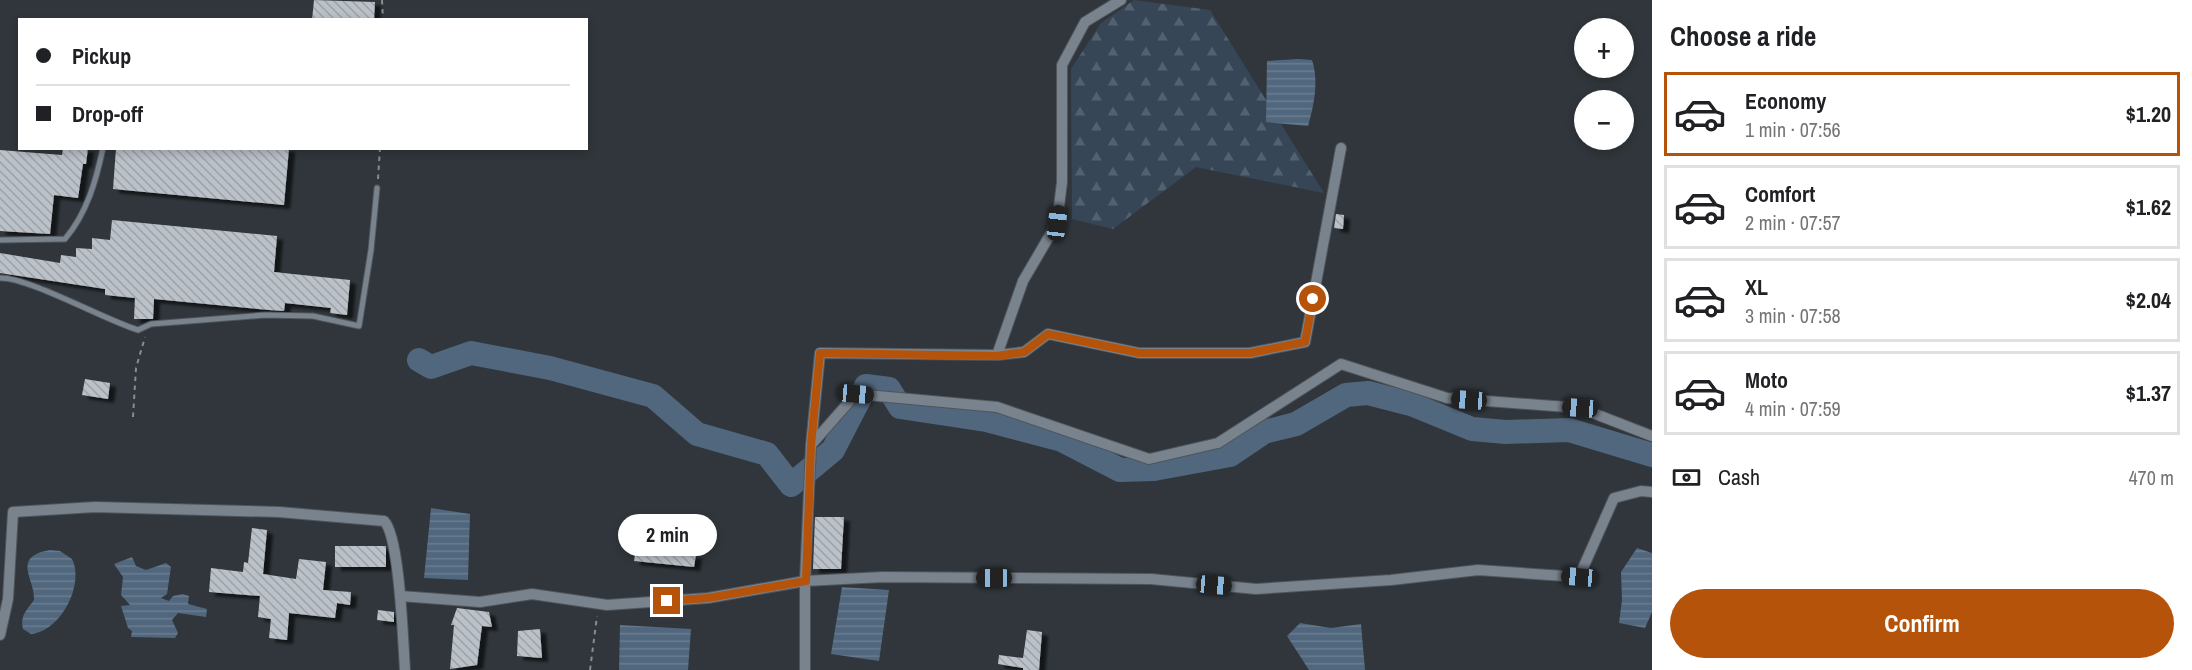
<!DOCTYPE html>
<meta charset="utf-8">
<style>
:root{--surface:#fff;--page:#f2f2f2;--text:#202124;--muted:#757577;--line:#e0e0e0;--accent:#b45309}
body{margin:0;font-family:"Archivo Narrow",sans-serif;background:var(--page);color:var(--text);height:100vh;display:flex;flex-direction:column;font-size:22px;white-space:nowrap}
*{box-sizing:border-box;margin:0}
p{font-size:20px;color:var(--muted)}
.icon{flex:none;width:33px;height:33px;fill:none;stroke:currentColor;stroke-width:2;stroke-linecap:round;stroke-linejoin:round}
.map{position:relative;flex:1;overflow:hidden}
.drawer{display:flex;flex-direction:column;background:var(--surface);width:540px}
.drawer>*{flex:none}
.guide{position:absolute;left:18px;top:18px;width:570px;height:132px;border-radius:0px;box-shadow:0 3px 9px #0003;display:grid;align-content:center;height:132px;padding:0 18px;background:var(--surface)}
.tools{position:absolute;left:1574px;top:18px;display:grid;gap:12px}
.tools a{display:grid;place-items:center;width:60px;height:60px;border-radius:50%;background:var(--surface);box-shadow:0 3px 9px #0003;font-size:30px}
.end{position:absolute;width:27px;height:27px;margin:-14px;border:8px solid #b45309;background:#fff;box-shadow:0 0 0 3px #fff}
.from{border-radius:50%}
.bubble{position:absolute;height:42px;border-radius:21px;background:var(--surface);box-shadow:0 3px 9px #0003;font-size:20px;font-weight:700;line-height:42px;text-align:center}
.car{position:absolute;width:18px;height:36px;margin:-18px -9px;border-radius:8px;box-shadow:0 0 4px 2px #0007;background:linear-gradient(#222 24%,#8ab4d8 0 40%,#222 0 76%,#8ab4d8 0 86%,#222 0)}
.guide b{display:flex;align-items:center;gap:21px;height:57px;font-size:22px}
.guide b+b{border-top:2px solid var(--line)}
.guide i{width:15px;height:15px;background:var(--text)}
ul{padding:0;list-style:none}
li{display:flex;align-items:center;gap:18px;height:84px;margin:0 12px 9px;padding:0 6px;border:3px solid var(--line);border-radius:0px}
li div{flex:1}
li b{display:block;font-size:22px}
li em{font-style:normal;font-weight:700}
li.active{border-color:var(--accent)}
li>.icon{width:54px;height:54px;stroke-width:1.5}
h2{padding:0 18px;font-size:27px;line-height:72px}
.pay{display:flex;align-items:center;gap:15px;height:66px;padding:0 18px;font-size:22px}
.pay p{margin-inline-start:auto}
.cta{display:flex;gap:12px;margin-top:auto;padding:12px 18px}
.cta a{flex:1;height:69px;border-radius:36px;background:var(--accent);color:#fff;font-size:24px;font-weight:700;line-height:69px;text-align:center}
main{display:flex;flex:1;min-height:0}
.map>svg:first-child{display:block}
.forest{fill:url(#forest-firs)}
.water{fill:url(#water-rules)}
.lines{fill:none;stroke-linecap:round;stroke-linejoin:round}
.river{stroke:#51677e;stroke-width:24}
.building{fill:url(#building-back-hatch);filter:url(#shadow)}
.service-casing{stroke:#4f555a;stroke-width:7}
.minor-casing{stroke:#4f555a;stroke-width:12}
.path{stroke:#878c90;stroke-width:2;stroke-dasharray:4.5 4.5;stroke-linecap:butt}
.service{stroke:#79838e;stroke-width:5}
.minor{stroke:#79838e;stroke-width:10}
.route{stroke:#b45309;stroke-width:8}
</style>
<main>
<div class="map">
<svg width="1652" height="670" viewBox="0 0 1652 670">
<defs>
<pattern id="forest-firs" width="22" height="20" patternUnits="userSpaceOnUse" patternTransform="scale(1.5)"><rect width="22" height="20" fill="#364656"/><path d="M5 1l3.5 6h-7zM16 11l3.5 6h-7z" fill="#53606e"/></pattern>
<pattern id="water-rules" width="6" height="5" patternUnits="userSpaceOnUse" patternTransform="scale(1.5)"><rect width="6" height="5" fill="#51677e"/><path d="M0 2.5h6" fill="none" stroke="#6a7c90"/></pattern>
<pattern id="building-back-hatch" width="6" height="6" patternUnits="userSpaceOnUse" patternTransform="scale(1.5)"><rect width="6" height="6" fill="#bbc1c8"/><path d="M-1 5l2 2M0 0l6 6M5-1l2 2" fill="none" stroke="#9da2a7"/></pattern>
<filter id="shadow"><feDropShadow dx="6" dy="4" stdDeviation="1.5" flood-color="#0009"/></filter>
</defs>
<rect width="100%" height="100%" fill="#30363b"/>
<!-- forest -->
<polygon class="forest" points="1134,0 1210,10 1324,193 1196,167 1113,229 1072,219 1071,69 1101,23"/>
<!-- water -->
<g class="water">
<path d="M 1298,59 L 1312,60 C 1319,81 1314,105 1308,126 L 1266,122 L 1267,61 Z"/>
<polygon points="431,508 470,514 468,580 424,578"/>
<polygon points="1637,548 1652,553 1652,612 1645,628 1619,623 1622,600 1621,572"/>
<path d="M 50,550 L 60,551 L 72,559 C 85,585 60,632 31,634 L 23,629 C 20,615 27,610 34,600 C 36,580 10,557 50,550 Z"/>
<polygon points="132,557 136,566 146,570 166,563 171,567 167,594 161,598 169,601 173,596 183,594 189,596 188,604 207,609 206,617 178,613 172,620 178,633 175,638 131,637 132,631 128,628 121,606 130,605 121,595 123,577 114,564"/>
<polygon points="842,587 889,590 879,661 831,654"/>
<polygon points="1300,623 1331,628 1361,624 1365,670 1309,670 1287,636"/>
<polygon points="620,625 691,629 688,670 619,670"/>
</g>
<g class="lines">
<!-- river -->
<polyline class="river" points="419,360 431,367 471,353 550,368 653,396 697,434 767,454 791,485 833,450 866,386 889,389 900,407 986,420 1062,440 1120,470 1154,469 1230,455 1264,432 1296,424 1346,395 1368,393 1411,404 1472,429 1506,432 1569,430 1652,455"/>
</g>
<!-- building -->
<g class="building">
<polygon points="314,0 375,2 374,20 312,20"/>
<polygon points="63,148 88,148 86,164 83,164 78,198 54,195 50,234 0,231 0,150 62,155"/>
<polygon points="116,148 289,148 284,205 113,189"/>
<polygon points="1336,214 1344,215 1343,229 1334,228"/>
<polygon points="112,220 277,236 274,272 350,280 347,315 330,313 331,308 285,303 284,311 269,310 154,299 153,319 134,319 135,298 105,295 105,289 0,273 0,253 60,263 61,255 76,257 76,248 92,249 92,238 110,240"/>
<polygon points="85,379 110,383 108,399 82,395"/>
<polygon points="815,517 844,517 841,569 813,569"/>
<polygon points="252,528 267,530 263,574 296,579 299,559 326,562 323,590 351,592 350,605 337,603 335,618 289,613 287,640 269,638 271,619 258,617 260,596 209,592 211,568 243,572 244,562 248,563"/>
<rect x="335" y="546" width="51" height="21"/>
<polygon points="636,549 696,555 694,567 634,561"/>
<polygon points="457,608 489,612 492,627 482,626 477,665 450,669 454,625 451,625"/>
<polygon points="378,610 394,612 394,622 377,620"/>
<polygon points="540,629 542,658 517,656 518,631"/>
<polygon points="1027,630 1042,632 1039,670 1023,670 1023,668 998,664 999,655 1023,658"/>
</g>
<g class="lines">
<defs>
<g id="service">
<path d="M 0,240 L 65,239 C 87,213 96,181 103,148"/>
<path d="M 0,278 C 28,277 105,320 138,330 L 151,324 L 265,315 L 313,316 L 359,326 L 371,250 L 377,188"/>
</g>
<g id="minor">
<polyline points="997,355 1024,352 1048,334 1139,353 1250,353 1305,342 1341,148"/>
<polyline points="811,445 856,394 997,407 1149,459 1218,443 1341,364 1447,398 1580,408 1652,436"/>
<polyline points="400,596 480,602 532,594 607,605 708,598 805,581 811,445 820,353 997,355 1023,281 1057,223 1062,182 1062,65 1085,22 1121,0"/>
<path d="M 0,635 L 8,599 L 13,512 L 95,507 L 279,512 L 384,521 C 400,536 403,643 405,670"/>
<polyline points="805,670 805,581 883,577 1151,579 1256,589 1391,580 1478,570 1579,577 1614,498 1641,491 1652,492"/>
</g>
</defs>
<!-- service casing -->
<use href="#service" class="service-casing"/>
<!-- minor casing -->
<use href="#minor" class="minor-casing"/>
<!-- path -->
<g class="path">
<polyline points="382,0 383,20"/>
<polyline points="378,179 380,148"/>
<polyline points="133,417 136,368 145,337"/>
<polyline points="590,670 597,616"/>
</g>
<!-- service -->
<use href="#service" class="service"/>
<!-- minor -->
<use href="#minor" class="minor"/>
</g>
<g class="lines">
<!-- route -->
<polyline class="route" points="667,601 708,598 806,581 811,445 820,353 997,356 1024,352 1048,334 1139,353 1250,353 1305,342 1313,299"/>
</g>
</svg>
<div class="tools">
<a>+</a>
<a>−</a>
</div>
<i class="end from" style="left:1313px;top:299px"></i>
<i class="end" style="left:667px;top:601px"></i>
<div class="bubble" style="left:618px;top:514px;width:99px">2 min</div>
<i class="car" style="left:1057px;top:223px;rotate:7deg"></i>
<i class="car" style="left:856px;top:394px;rotate:95deg"></i>
<i class="car" style="left:1469px;top:400px;rotate:274deg"></i>
<i class="car" style="left:1580px;top:408px;rotate:274deg"></i>
<i class="car" style="left:1579px;top:577px;rotate:275deg"></i>
<i class="car" style="left:994px;top:578px;rotate:270deg"></i>
<i class="car" style="left:1214px;top:585px;rotate:95deg"></i>
<div class="guide">
<b><i class="from"></i>Pickup</b>
<b><i></i>Drop-off</b>
</div>
</div>
<section class="drawer">
<h2>Choose a ride</h2>
<ul>
<li class="active"><svg class="icon" aria-label="car" viewBox="0 0 24 24"><path d="M5 17H2v-5l4-1 3-4h7l3 4 3 1v5h-3M9 17h6M6 11h13"/><circle cx="7" cy="17" r="2"/><circle cx="17" cy="17" r="2"/></svg><div><b>Economy</b><p>1 min · 07:56</p></div><em>$1.20</em></li>
<li><svg class="icon" aria-label="car" viewBox="0 0 24 24"><path d="M5 17H2v-5l4-1 3-4h7l3 4 3 1v5h-3M9 17h6M6 11h13"/><circle cx="7" cy="17" r="2"/><circle cx="17" cy="17" r="2"/></svg><div><b>Comfort</b><p>2 min · 07:57</p></div><em>$1.62</em></li>
<li><svg class="icon" aria-label="car" viewBox="0 0 24 24"><path d="M5 17H2v-5l4-1 3-4h7l3 4 3 1v5h-3M9 17h6M6 11h13"/><circle cx="7" cy="17" r="2"/><circle cx="17" cy="17" r="2"/></svg><div><b>XL</b><p>3 min · 07:58</p></div><em>$2.04</em></li>
<li><svg class="icon" aria-label="car" viewBox="0 0 24 24"><path d="M5 17H2v-5l4-1 3-4h7l3 4 3 1v5h-3M9 17h6M6 11h13"/><circle cx="7" cy="17" r="2"/><circle cx="17" cy="17" r="2"/></svg><div><b>Moto</b><p>4 min · 07:59</p></div><em>$1.37</em></li>
</ul>
<div class="pay"><svg class="icon" aria-label="cash" viewBox="0 0 24 24"><path d="M3 7h18v10H3z"/><circle cx="12" cy="12" r="2"/></svg>Cash<p>470 m</p></div>
<div class="cta"><a>Confirm</a></div>
</section>
</main>
